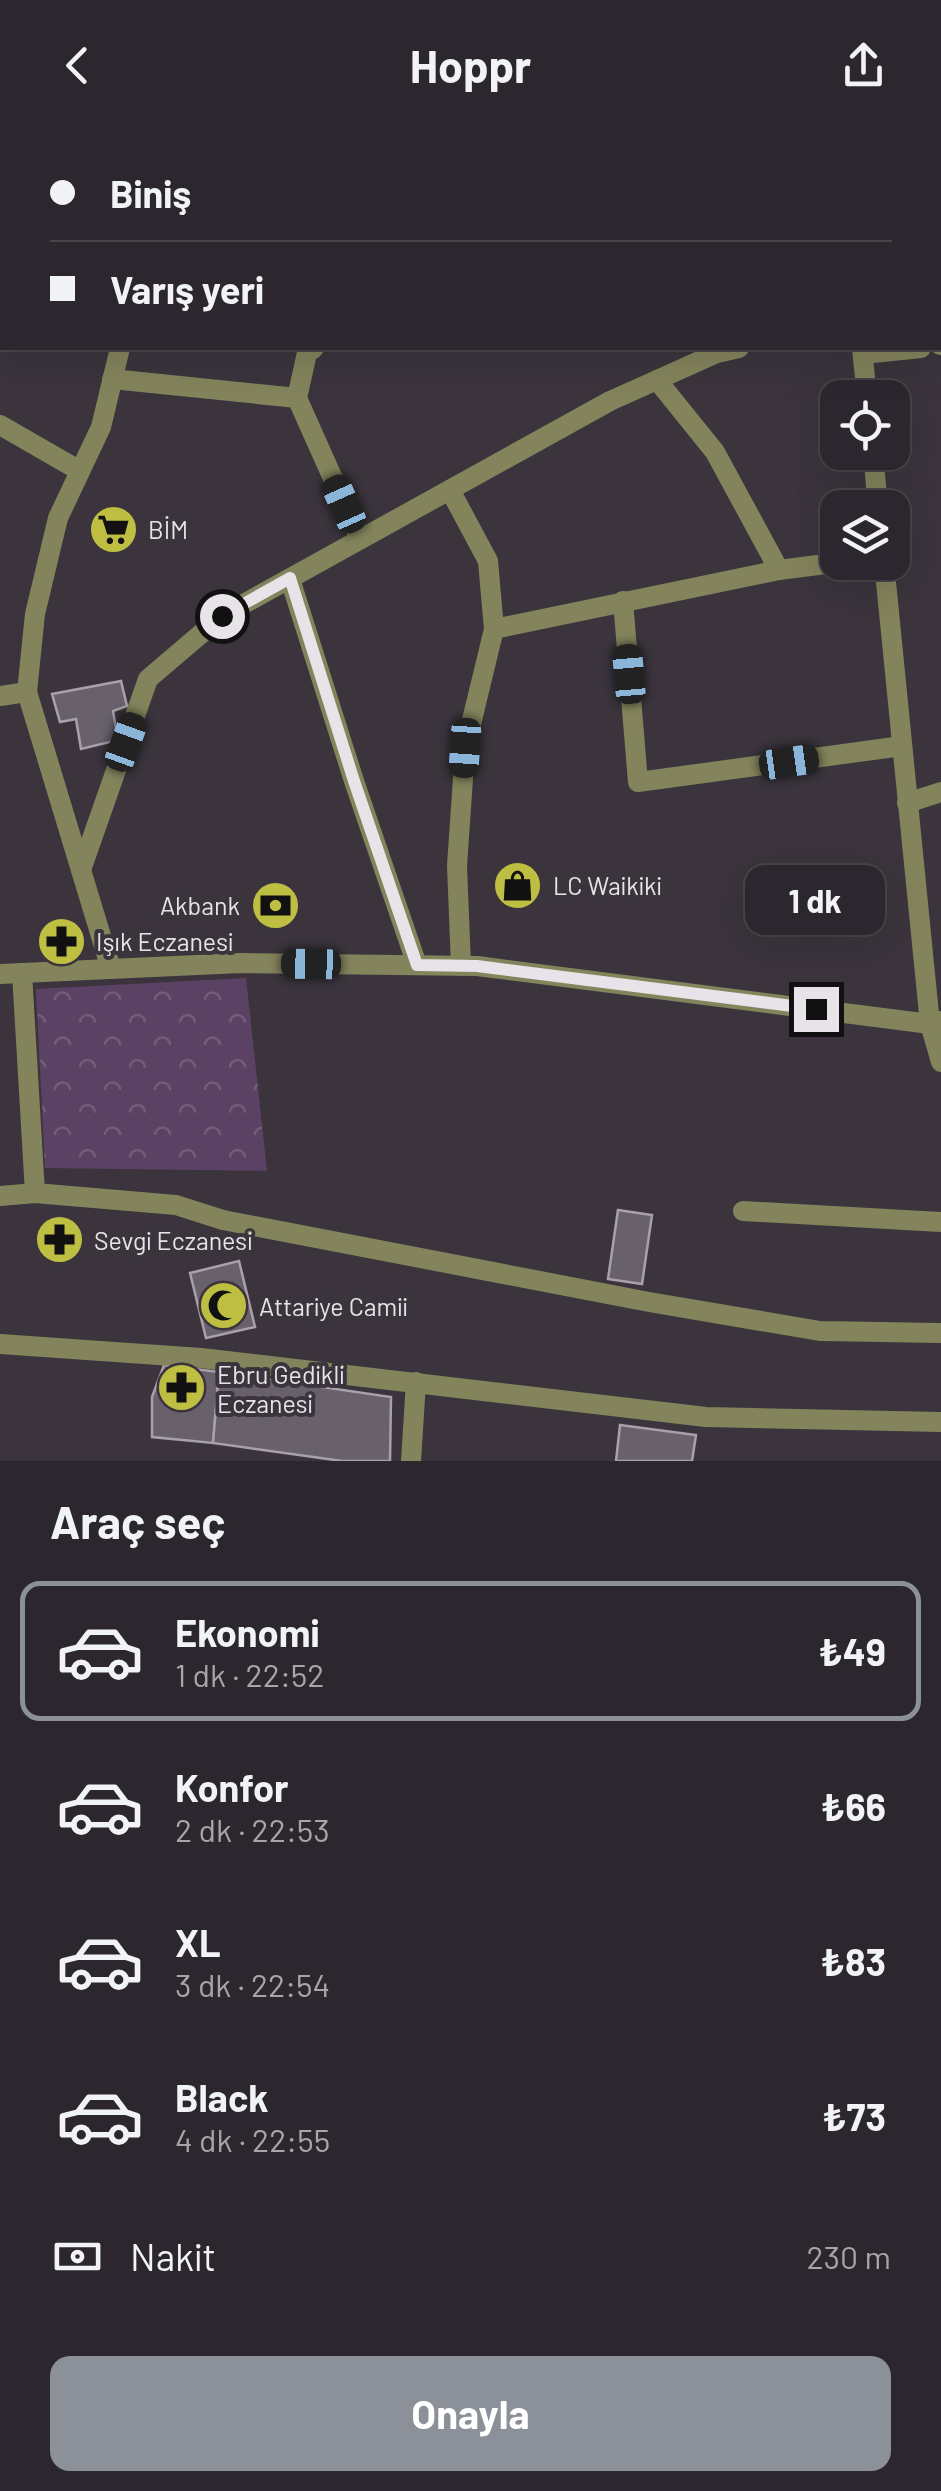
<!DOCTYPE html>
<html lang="tr">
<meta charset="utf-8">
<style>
:root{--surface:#2c272e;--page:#342f36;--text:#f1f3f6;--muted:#a6a5aa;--line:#48444a;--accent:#8c9099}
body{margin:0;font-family:Barlow,sans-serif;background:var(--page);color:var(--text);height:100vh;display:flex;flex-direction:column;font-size:38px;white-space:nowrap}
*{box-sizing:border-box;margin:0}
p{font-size:32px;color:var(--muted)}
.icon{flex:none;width:55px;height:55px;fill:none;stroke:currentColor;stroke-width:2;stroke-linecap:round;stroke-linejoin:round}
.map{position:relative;height:1331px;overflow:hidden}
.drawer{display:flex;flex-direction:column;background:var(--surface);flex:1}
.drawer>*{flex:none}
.banner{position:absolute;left:0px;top:0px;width:942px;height:220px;box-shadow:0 10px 40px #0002,0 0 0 2px var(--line);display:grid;align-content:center;height:220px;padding:0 50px;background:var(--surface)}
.tools{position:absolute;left:820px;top:250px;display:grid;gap:20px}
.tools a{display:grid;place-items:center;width:90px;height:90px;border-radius:20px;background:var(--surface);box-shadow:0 10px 40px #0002,0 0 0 2px var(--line);font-size:50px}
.end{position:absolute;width:45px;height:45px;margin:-22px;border:12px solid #e7e3e9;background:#111;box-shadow:0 0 0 5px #111}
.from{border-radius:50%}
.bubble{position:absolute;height:70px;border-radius:20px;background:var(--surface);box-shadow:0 10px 40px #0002,0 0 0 2px var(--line);font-size:32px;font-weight:700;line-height:70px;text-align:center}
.car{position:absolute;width:30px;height:60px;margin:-30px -15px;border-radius:12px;box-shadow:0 0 8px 2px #0007;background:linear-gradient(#222 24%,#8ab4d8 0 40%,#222 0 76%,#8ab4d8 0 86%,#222 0)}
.banner b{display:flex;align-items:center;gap:35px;height:95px;font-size:38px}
.banner b+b{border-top:2px solid var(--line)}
.banner i{width:25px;height:25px;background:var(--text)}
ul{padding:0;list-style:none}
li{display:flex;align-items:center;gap:30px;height:140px;margin:0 20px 15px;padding:0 30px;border:5px solid transparent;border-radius:20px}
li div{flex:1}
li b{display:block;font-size:38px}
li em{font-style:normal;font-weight:700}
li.active{border-color:var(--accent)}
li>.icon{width:90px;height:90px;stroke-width:1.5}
h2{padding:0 50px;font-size:45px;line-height:120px}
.pay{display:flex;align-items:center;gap:25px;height:110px;padding:0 50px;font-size:38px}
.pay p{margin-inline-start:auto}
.action{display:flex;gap:20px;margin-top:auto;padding:20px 50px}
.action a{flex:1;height:115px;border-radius:20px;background:var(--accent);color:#fff;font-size:40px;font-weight:700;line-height:115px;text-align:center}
header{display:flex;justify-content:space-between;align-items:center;height:130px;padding:0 50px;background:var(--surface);font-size:45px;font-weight:700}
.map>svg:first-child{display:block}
.forest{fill:url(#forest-crowns)}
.building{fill:#68616b;stroke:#a8a0aa;stroke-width:2.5}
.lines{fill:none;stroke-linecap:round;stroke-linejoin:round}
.pedestrian{stroke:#83845c;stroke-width:20}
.minor{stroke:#83845c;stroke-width:20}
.tertiary{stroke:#83845c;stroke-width:20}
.route{stroke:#e7e3e9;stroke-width:12}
.labels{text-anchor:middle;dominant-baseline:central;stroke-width:8;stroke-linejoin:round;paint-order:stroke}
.poi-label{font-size:25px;fill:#e7e3e9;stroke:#3b343d;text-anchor:start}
</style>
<header><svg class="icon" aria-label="back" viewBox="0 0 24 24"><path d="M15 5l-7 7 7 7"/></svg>Hoppr<svg class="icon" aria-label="share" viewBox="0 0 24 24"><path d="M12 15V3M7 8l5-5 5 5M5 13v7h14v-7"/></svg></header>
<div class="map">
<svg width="941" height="1331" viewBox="0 0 941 1331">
<defs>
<pattern id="forest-crowns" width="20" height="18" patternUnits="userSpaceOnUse" patternTransform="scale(2.5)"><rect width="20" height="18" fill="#5b4163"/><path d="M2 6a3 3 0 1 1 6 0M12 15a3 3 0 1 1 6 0" fill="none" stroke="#735c79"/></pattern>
</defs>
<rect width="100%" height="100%" fill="#3b343d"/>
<!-- forest -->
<polygon class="forest" points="246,848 267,1041 45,1038 36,859"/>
<!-- building -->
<g class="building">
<polygon points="121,551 127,576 113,581 118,610 81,619 76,589 60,592 52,564"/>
<polygon points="618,1080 652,1085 642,1154 608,1149"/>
<polygon points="239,1131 255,1197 206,1208 190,1143"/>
<polygon points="164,1235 219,1242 213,1313 152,1307 152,1267"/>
<polygon points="219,1242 391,1267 390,1331 342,1331 213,1313"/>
<polygon points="620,1295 696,1305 692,1331 616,1331"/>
</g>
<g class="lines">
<!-- pedestrian -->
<polyline class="pedestrian" points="223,1090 649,1172 820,1201 941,1203"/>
<!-- minor -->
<g class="minor">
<polyline points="294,0 295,2"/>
<polyline points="636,0 637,2"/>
<polyline points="823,0 824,2"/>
<polyline points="138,2 144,0"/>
<polyline points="0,121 2,120"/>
<polyline points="940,215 941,215"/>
<polyline points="862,218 867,268"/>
<polyline points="863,224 921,218"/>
<polyline points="112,249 297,268 360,409"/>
<polyline points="657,250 715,322 779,440"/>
<polyline points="297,268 307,223 314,218"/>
<polyline points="0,295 80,341"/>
<polyline points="873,322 878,378"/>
<polyline points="450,360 488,431 494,499 465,619 457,736 461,836"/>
<polyline points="884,432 930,894 941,932"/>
<polyline points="290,449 354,651 417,835"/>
<polyline points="623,471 638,652 902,616"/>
<polyline points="494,499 779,440 841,432"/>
<polyline points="0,566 27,562"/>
<polyline points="907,673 941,662"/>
<polyline points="81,740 148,549 222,486 610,271 717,223 739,218"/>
<polyline points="111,839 27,562 35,484 58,388 101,297 120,218"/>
<polyline points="22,843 35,1063"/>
<polyline points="0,1066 35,1063 176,1075 223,1090"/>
<polyline points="743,1081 941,1092"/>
<polyline points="0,1214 201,1228 706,1287 941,1292"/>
<polyline points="411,1331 416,1252"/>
</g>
<!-- tertiary -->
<polyline class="tertiary" points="0,844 241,833 477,836 930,894 941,891"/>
</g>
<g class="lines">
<!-- route -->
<polyline class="route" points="222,486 290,448 354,651 417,835 477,836 816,879"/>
</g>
<!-- icons -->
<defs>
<symbol id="supermarket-disc" viewBox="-11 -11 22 22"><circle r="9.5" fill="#bebf42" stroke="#3b343d"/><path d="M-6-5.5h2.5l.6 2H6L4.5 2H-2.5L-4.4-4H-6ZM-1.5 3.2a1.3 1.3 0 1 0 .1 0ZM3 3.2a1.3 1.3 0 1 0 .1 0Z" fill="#111"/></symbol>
<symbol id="shop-disc" viewBox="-11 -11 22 22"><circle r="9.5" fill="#bebf42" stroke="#3b343d"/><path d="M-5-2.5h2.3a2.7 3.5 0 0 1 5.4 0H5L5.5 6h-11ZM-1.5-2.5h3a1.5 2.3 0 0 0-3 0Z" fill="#111"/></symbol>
<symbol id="bank-disc" viewBox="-11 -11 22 22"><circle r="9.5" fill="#bebf42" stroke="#3b343d"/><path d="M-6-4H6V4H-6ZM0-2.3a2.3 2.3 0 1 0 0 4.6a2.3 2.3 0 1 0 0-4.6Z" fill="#111"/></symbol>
<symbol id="pharmacy-disc" viewBox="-11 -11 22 22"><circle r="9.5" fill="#bebf42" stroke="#3b343d"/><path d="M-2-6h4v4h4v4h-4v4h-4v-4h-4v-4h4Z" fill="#111"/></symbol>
<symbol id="mosque-disc" viewBox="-11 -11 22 22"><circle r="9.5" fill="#bebf42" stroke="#3b343d"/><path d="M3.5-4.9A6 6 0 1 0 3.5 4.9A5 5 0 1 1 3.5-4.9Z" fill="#111"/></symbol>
</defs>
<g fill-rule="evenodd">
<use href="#supermarket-disc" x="86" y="372" width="55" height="55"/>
<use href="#shop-disc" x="490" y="728" width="55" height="55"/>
<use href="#bank-disc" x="248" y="748" width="55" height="55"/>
<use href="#pharmacy-disc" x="34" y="784" width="55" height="55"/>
<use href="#pharmacy-disc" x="32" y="1082" width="55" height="55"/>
<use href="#mosque-disc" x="196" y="1148" width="55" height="55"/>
<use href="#pharmacy-disc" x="154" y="1230" width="55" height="55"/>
</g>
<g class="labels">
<!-- poi labels -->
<g class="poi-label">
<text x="148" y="399">BİM</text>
<text x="553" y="755">LC Waikiki</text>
<text x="240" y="775" text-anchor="end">Akbank</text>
<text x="96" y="811">Işık Eczanesi</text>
<text x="94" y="1110">Sevgi Eczanesi</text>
<text x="259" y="1176">Attariye Camii</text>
<text x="217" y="1244">Ebru Gedikli<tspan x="217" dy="29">Eczanesi</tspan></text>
</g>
</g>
</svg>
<div class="tools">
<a><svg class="icon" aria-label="locate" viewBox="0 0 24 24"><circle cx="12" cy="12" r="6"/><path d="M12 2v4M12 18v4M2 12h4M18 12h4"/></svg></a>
<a><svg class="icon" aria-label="layers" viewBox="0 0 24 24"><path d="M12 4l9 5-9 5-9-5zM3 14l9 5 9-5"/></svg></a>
</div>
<i class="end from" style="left:222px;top:486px"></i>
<i class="end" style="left:816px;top:879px"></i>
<div class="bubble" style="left:745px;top:735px;width:140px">1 dk</div>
<i class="car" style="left:344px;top:374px;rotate:336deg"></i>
<i class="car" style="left:629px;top:544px;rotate:355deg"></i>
<i class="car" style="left:126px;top:612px;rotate:20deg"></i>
<i class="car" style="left:465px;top:618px;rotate:184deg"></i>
<i class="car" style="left:789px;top:632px;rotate:82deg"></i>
<i class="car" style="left:311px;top:834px;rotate:271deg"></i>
<div class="banner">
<b><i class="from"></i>Biniş</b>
<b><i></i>Varış yeri</b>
</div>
</div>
<section class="drawer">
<h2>Araç seç</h2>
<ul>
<li class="active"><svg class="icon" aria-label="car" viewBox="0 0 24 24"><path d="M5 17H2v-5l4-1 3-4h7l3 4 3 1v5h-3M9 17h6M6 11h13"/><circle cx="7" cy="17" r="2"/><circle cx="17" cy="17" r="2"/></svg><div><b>Ekonomi</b><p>1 dk · 22:52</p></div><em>₺49</em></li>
<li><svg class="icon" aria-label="car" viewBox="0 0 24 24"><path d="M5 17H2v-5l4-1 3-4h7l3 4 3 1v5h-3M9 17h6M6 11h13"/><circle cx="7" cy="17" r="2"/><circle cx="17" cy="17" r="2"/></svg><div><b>Konfor</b><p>2 dk · 22:53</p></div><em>₺66</em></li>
<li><svg class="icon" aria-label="car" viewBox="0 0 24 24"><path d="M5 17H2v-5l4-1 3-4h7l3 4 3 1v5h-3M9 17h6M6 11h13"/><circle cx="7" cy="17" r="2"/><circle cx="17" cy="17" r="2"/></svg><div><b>XL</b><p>3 dk · 22:54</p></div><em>₺83</em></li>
<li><svg class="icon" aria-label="car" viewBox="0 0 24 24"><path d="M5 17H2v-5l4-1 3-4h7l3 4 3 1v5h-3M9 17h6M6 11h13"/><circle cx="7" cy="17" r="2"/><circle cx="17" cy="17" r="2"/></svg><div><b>Black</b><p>4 dk · 22:55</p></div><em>₺73</em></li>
</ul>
<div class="pay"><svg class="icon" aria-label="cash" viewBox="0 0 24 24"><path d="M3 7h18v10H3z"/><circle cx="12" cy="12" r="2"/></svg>Nakit<p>230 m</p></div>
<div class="action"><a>Onayla</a></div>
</section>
